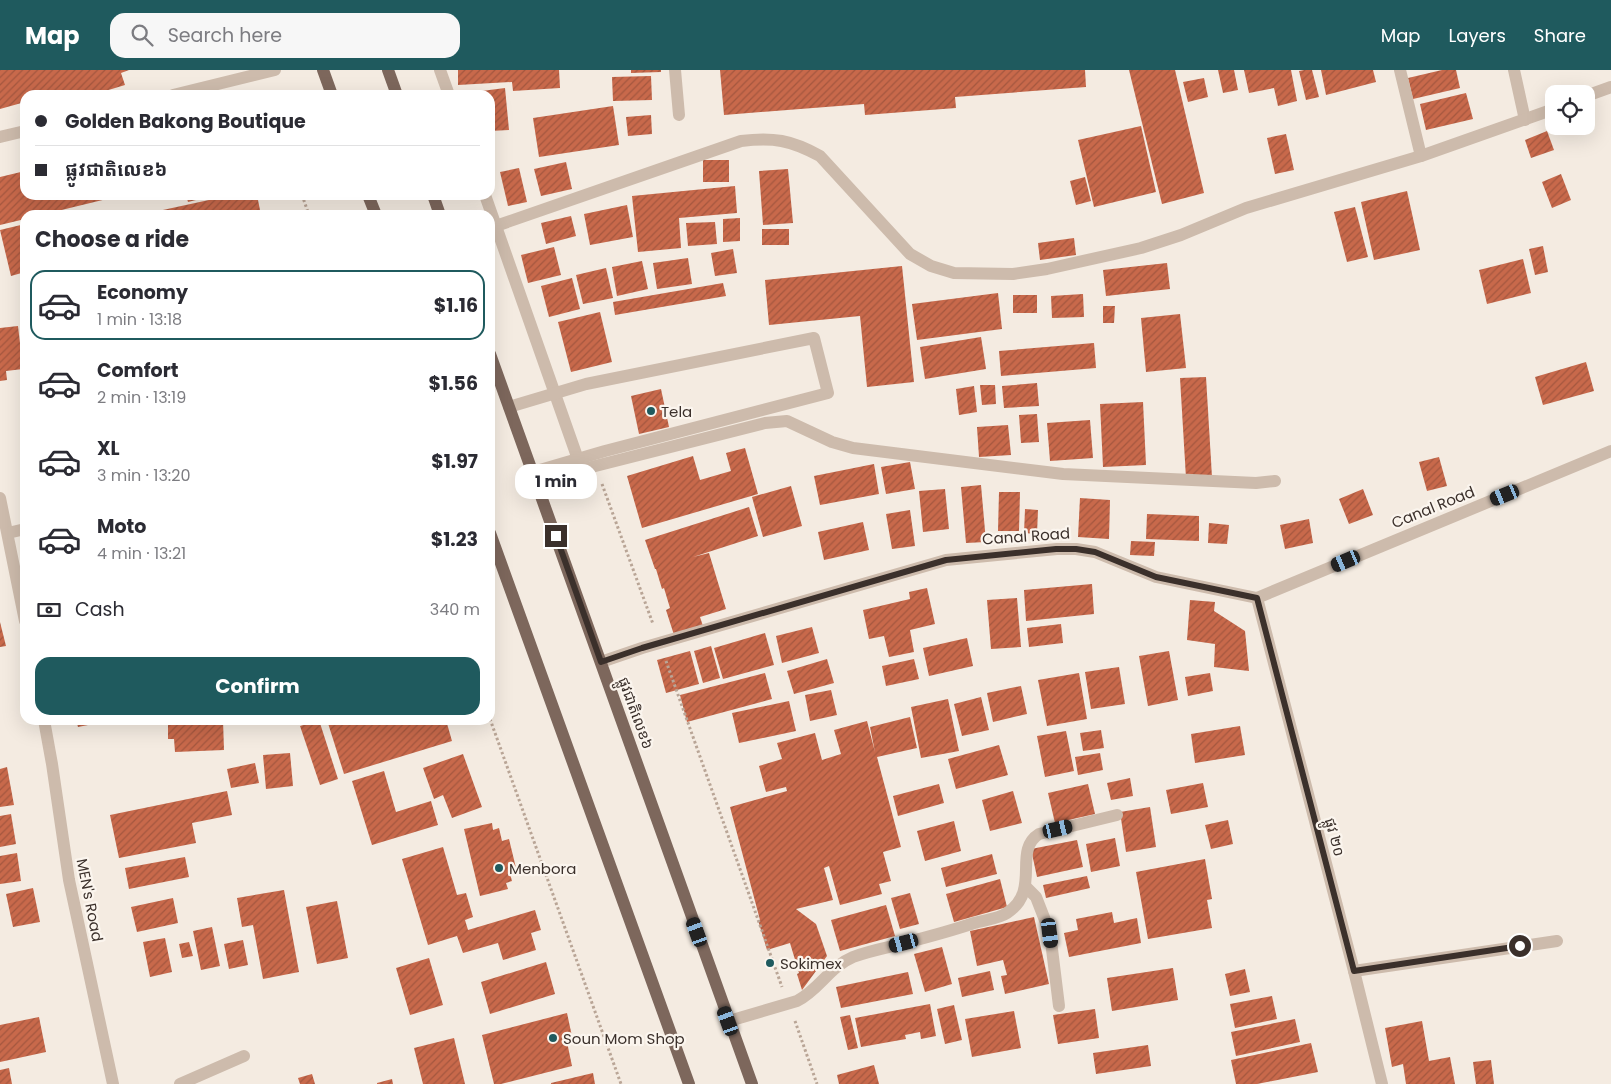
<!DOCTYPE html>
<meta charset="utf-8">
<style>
:root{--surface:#fff;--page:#f7f7f7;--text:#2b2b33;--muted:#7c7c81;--line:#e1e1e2;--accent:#1f5a5e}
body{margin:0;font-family:Poppins,"Noto Sans Khmer",sans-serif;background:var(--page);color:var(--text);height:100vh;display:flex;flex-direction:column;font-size:19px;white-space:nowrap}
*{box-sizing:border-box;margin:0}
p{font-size:16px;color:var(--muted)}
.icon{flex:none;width:28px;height:28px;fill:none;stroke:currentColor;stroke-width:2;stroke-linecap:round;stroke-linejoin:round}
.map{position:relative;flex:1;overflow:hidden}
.drawer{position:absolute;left:20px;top:140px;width:475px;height:515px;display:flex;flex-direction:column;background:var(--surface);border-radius:15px;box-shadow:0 5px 20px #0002}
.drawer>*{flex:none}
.guide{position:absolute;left:20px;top:20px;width:475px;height:110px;border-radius:15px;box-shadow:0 5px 20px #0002;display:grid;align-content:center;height:110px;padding:0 15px;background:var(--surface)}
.fabs{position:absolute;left:1545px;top:15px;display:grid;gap:10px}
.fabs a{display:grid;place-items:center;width:50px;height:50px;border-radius:10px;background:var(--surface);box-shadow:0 5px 20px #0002;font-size:25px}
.end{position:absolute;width:22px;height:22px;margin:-11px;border:6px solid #3b302b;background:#fff;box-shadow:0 0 0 2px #fff}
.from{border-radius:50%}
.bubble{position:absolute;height:35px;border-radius:15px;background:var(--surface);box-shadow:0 5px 20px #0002;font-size:16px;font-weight:700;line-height:35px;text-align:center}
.car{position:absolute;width:15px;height:30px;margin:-15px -8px;border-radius:6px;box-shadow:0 0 4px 1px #0007;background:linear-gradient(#222 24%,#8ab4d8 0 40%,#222 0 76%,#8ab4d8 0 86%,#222 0)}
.guide b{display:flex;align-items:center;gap:18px;height:48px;font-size:19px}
.guide b+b{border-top:1px solid var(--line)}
.guide i{width:12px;height:12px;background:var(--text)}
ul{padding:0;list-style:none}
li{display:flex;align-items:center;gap:15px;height:70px;margin:0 10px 8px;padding:0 5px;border:2px solid transparent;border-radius:15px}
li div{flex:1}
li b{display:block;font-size:19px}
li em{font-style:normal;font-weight:700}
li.current{border-color:var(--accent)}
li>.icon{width:45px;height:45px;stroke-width:1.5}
h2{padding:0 15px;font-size:22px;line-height:60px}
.pay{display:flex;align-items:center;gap:12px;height:55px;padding:0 15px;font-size:19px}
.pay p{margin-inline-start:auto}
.button{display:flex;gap:10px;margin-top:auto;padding:10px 15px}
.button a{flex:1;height:58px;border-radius:15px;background:var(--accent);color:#fff;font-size:20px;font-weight:700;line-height:58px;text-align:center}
header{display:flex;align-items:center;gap:30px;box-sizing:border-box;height:70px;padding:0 25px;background:var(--accent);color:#fff}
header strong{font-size:24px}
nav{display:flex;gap:28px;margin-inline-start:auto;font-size:18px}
.search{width:350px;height:45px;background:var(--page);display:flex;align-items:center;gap:12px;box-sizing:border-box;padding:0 18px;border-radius:15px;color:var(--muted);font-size:19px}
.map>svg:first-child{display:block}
.building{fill:url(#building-hatch)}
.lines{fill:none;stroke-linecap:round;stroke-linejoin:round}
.path{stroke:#b9a596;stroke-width:3;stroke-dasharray:2.5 2.5;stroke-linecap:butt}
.lane{stroke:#cdbbac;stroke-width:12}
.street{stroke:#cdbbac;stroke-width:12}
.primary{stroke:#7d675c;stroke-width:12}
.route{stroke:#3b302b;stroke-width:6}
.poi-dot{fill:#1f5a5e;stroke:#fbf5ee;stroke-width:2}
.labels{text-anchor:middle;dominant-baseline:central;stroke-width:4.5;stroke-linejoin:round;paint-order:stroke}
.poi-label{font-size:15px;fill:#3b302b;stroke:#fbf5ee;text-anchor:start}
.street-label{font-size:15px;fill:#3b302b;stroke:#fbf5ee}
</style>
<header>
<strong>Map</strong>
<div class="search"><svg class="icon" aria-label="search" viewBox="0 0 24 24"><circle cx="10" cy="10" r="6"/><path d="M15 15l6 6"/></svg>Search here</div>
<nav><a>Map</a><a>Layers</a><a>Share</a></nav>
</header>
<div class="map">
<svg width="1611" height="1014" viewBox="0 0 1611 1014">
<defs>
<pattern id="building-hatch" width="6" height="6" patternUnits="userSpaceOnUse" patternTransform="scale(1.25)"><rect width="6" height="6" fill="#c8694b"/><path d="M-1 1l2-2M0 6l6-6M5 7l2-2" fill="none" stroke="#a4573f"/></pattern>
</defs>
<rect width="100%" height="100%" fill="#f4ebe1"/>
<!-- building -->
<g class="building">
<polygon points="0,0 129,0 121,3 125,15 92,25 25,25 25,32 0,39"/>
<polygon points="458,0 559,0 560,18 513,21 512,12 458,15"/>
<polygon points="631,0 661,0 661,2 631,3"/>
<polygon points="720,0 1085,0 1086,17 955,27 956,38 865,45 864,34 724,45"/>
<polygon points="1129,0 1175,0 1204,123 1162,134"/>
<polygon points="1218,0 1234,0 1238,20 1223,23"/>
<polygon points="1244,0 1291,0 1297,31 1278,36 1274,18 1249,23"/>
<polygon points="1304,0 1312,0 1319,27 1306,30 1299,1"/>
<polygon points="1321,0 1373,0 1376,12 1326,25"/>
<polygon points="1442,0 1456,0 1460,18 1413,29 1408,8"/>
<polygon points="651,6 652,30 613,31 612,7"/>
<polygon points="1204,8 1208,27 1188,32 1183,12"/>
<polygon points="505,18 509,60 490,61 490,25 475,25 474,22"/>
<polygon points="1466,23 1473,49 1426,60 1420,34"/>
<polygon points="613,36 619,75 539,87 533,48"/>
<polygon points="651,45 652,64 628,66 626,47"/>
<polygon points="1141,56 1156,122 1094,137 1078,70"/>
<polygon points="1547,61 1554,80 1531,88 1525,70"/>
<polygon points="1286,64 1294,100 1275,104 1267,68"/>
<rect x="703" y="90" width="26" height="22"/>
<polygon points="566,92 572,119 541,126 534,99"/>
<polygon points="519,98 527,132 508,136 500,102"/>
<polygon points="788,99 793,153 763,155 759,101"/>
<polygon points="25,101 25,125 119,126 41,145 25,145 25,149 0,155 0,107"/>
<polygon points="1561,104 1571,130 1552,138 1542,112"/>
<polygon points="1085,107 1091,131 1076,135 1070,111"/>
<polygon points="735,116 737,143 679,148 681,178 638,182 632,126"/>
<polygon points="1407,121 1420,180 1374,190 1361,132"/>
<polygon points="186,125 212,125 212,126 188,132"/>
<polygon points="232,125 257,125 261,145 149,145 149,143"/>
<polygon points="627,135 633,167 590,175 584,144"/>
<polygon points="1355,137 1368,187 1347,192 1334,142"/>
<polygon points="571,146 576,166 546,174 541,153"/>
<polygon points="740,148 740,171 723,172 723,149"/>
<polygon points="715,152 717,174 688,176 686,153"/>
<polygon points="25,154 25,202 11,206 0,160"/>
<rect x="762" y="159" width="27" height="16"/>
<polygon points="1074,168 1076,185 1040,190 1038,173"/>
<polygon points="1543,176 1548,202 1535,205 1529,179"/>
<polygon points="554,177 561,205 528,213 521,185"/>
<polygon points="733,179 737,203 715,206 711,183"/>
<polygon points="688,188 692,214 657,219 653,193"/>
<polygon points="1523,189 1531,223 1487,234 1479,200"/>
<polygon points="642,191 648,219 617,226 612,197"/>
<polygon points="1167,193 1170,219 1106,226 1103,200"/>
<polygon points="902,196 914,312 867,317 860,246 769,255 765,210"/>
<polygon points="606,198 613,228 583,234 576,205"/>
<polygon points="572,208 580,239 549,247 541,216"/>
<polygon points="723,213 726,226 615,245 613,232"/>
<polygon points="998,223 1002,259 917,270 912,234"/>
<polygon points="1083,224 1084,247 1052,248 1051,226"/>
<rect x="1013" y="225" width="24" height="18"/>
<polygon points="1103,236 1115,236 1114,253 1103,253"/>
<polygon points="600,242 612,292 571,302 558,252"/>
<polygon points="1180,244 1186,298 1146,302 1141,248"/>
<polygon points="18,256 23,299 6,301 7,310 0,311 0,258"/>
<polygon points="981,267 986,299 925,309 920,277"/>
<polygon points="1094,273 1096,298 1001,306 999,281"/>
<polygon points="1586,292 1594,321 1543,335 1535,307"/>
<polygon points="1206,307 1212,407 1186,408 1180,308"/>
<polygon points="1037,313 1039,336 1004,338 1002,316"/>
<polygon points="980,315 995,315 996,334 982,335"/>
<polygon points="974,316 977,342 959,345 956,319"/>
<polygon points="661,319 669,357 639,364 631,326"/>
<polygon points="1143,332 1146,395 1103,397 1100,334"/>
<polygon points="1037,344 1039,372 1021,373 1019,345"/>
<polygon points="1090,350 1093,388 1050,391 1047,353"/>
<polygon points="1008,355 1011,385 979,387 977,357"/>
<polygon points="745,378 758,424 642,458 627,406 693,386 700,410 731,401 726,383"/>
<polygon points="1439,387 1447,416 1427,421 1419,392"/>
<polygon points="910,392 915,419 886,424 881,397"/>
<polygon points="874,394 879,424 820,435 814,406"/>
<polygon points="981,415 986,472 966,473 961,417"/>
<polygon points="791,416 802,456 763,467 752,427"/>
<polygon points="945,419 949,459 923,462 919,421"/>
<polygon points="1363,419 1373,445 1349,454 1339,429"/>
<polygon points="999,422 1020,422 1019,461 998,461"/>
<polygon points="1080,428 1110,430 1109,469 1078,467"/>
<polygon points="749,437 758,466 693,487 709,483 726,539 700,547 703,556 674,565 666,540 670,538 664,518 662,519 656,499 655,499 645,470"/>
<polygon points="1025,439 1038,440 1037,464 1024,463"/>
<polygon points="910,440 915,476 892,479 886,444"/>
<polygon points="1147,444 1199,446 1199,471 1146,469"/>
<polygon points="1309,449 1313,473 1285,479 1280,455"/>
<polygon points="863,452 869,480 824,490 818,462"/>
<polygon points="1209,453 1229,455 1227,474 1208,473"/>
<polygon points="1131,471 1155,472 1154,486 1130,485"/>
<polygon points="1092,514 1094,544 1026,551 1024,520"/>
<polygon points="927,518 935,554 910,560 914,582 889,587 884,566 869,569 863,540 910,529 909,522"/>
<polygon points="1017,528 1021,577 991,579 987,530"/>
<polygon points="1190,530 1215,532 1214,541 1245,561 1249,601 1214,597 1215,574 1187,570"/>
<polygon points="0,552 6,576 0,577"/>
<polygon points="1061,554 1063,573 1029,577 1027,558"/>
<polygon points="812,557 819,583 782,593 776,566"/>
<polygon points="765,563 774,595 723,609 714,578"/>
<polygon points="967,568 973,596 929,606 923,578"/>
<polygon points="711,576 720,608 703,613 694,581"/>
<polygon points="690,581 699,614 666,623 657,590"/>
<polygon points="1169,581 1178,630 1148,636 1139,586"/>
<polygon points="827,589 834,613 794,624 787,601"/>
<polygon points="914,589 919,609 886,616 882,596"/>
<polygon points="1119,597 1125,634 1091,639 1085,602"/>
<polygon points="765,603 772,629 687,652 680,625"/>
<polygon points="1079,603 1087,649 1047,656 1038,610"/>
<polygon points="1210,603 1213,621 1188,626 1185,607"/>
<polygon points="1021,616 1027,644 993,652 987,623"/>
<polygon points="831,620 837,645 810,651 805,625"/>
<polygon points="981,627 989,660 962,666 954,634"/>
<polygon points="948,629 959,681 921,688 911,637"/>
<polygon points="789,631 796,661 739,673 732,643"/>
<polygon points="910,647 917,678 877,687 901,777 883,782 891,811 879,814 882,824 840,835 829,796 824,798 833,830 796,839 816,854 827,886 802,920 797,904 799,903 790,873 767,880 758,850 760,850 730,737 787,721 786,717 766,722 759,696 782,689 777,673 815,663 822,690 841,684 834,660 867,651 875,682 870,657"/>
<polygon points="76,650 108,650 108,651 78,657"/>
<polygon points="173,650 223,650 224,680 175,682 174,669 168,669 168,651"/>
<polygon points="319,650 338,709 320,715 300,656"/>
<polygon points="327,650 446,650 452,671 344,704"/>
<polygon points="1240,656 1245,685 1195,693 1191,664"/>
<polygon points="1101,660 1104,678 1083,681 1080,663"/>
<polygon points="1066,661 1074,701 1045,707 1037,666"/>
<polygon points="999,675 1008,705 956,719 948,689"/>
<polygon points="290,683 293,716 266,719 263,685"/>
<polygon points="1100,683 1103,700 1078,705 1075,687"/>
<polygon points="463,684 482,737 452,748 443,725 434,729 423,698"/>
<polygon points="255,693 259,713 231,718 227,699"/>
<polygon points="7,697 14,735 0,737 0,699"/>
<polygon points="384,701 396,742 431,731 438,755 372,775 352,711"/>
<polygon points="1130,708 1133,726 1111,730 1107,713"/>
<polygon points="1203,713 1208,737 1171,744 1166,720"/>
<polygon points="939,714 944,733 898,746 893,726"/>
<polygon points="1088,714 1095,744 1055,753 1048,723"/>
<polygon points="227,721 232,745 192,753 196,773 119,788 110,745"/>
<polygon points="1013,721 1022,753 990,761 982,730"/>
<polygon points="1150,737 1156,777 1126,782 1120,742"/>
<polygon points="11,744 16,774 0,777 0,746"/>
<polygon points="1228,750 1233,774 1211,779 1205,755"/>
<polygon points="954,751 961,781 925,791 917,761"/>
<polygon points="492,753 493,760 499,758 502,771 509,769 516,798 509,800 512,811 506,813 508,819 480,826 464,759"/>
<polygon points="1115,768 1120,796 1091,802 1086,774"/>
<polygon points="1077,770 1083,797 1037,807 1031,779"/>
<polygon points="443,777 457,825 466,823 473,847 465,850 468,860 535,840 541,860 531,863 536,880 503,890 498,873 463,883 457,866 428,875 402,789"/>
<polygon points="17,783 21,811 0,814 0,786"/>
<polygon points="992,784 997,804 946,817 941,798"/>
<polygon points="185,787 189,807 129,819 125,798"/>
<polygon points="1205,789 1212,829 1207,830 1212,858 1148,869 1136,802"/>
<polygon points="1087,806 1090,818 1046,828 1043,815"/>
<polygon points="1000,809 1007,837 954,852 946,824"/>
<polygon points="33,818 40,852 13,857 6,824"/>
<polygon points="284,820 299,902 263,909 253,855 242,857 237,828"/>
<polygon points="910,823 919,854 900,859 891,828"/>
<polygon points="173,828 178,853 137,862 131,837"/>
<polygon points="337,831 348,888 317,894 306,837"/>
<polygon points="886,835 895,866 840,881 831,850"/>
<polygon points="1112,842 1114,853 1137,848 1141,873 1069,887 1064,863 1078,860 1076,849"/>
<polygon points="1034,847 1049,914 1005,924 1001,906 1007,905 1003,890 977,896 970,861"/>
<polygon points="212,857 220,896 201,900 193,861"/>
<polygon points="165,868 172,902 150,907 143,872"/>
<polygon points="243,870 248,895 229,899 224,874"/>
<polygon points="189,872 193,886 182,888 179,874"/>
<polygon points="942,877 952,914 925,922 914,884"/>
<polygon points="429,888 443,935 410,945 396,898"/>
<polygon points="546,892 555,924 490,944 481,912"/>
<polygon points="1173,898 1178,930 1112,941 1107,908"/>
<polygon points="1245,899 1250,922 1230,926 1225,904"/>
<polygon points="990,901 994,920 962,927 958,908"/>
<polygon points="908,902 913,924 841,938 836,917"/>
<polygon points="1272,926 1277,949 1235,958 1230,934"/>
<polygon points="930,934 936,966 921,969 920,962 905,965 906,969 861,977 855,948"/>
<polygon points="954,935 962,970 945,974 937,939"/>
<polygon points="1095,939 1099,968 1058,974 1053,945"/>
<polygon points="1014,941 1021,978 972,987 965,949"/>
<polygon points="567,943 573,971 567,972 572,996 501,1014 494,1014 482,965"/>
<polygon points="850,945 858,978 848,980 840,947"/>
<polygon points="39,947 46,982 0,992 0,955"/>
<polygon points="1295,949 1300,972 1236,986 1231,962"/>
<polygon points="1422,951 1429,991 1450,987 1455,1014 1406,1014 1403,994 1392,997 1385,958"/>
<polygon points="454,968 465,1014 423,1014 414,978"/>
<polygon points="1311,973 1318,1002 1257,1014 1236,1014 1231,990"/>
<polygon points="1148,975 1151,996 1096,1004 1093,983"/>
<polygon points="1491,990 1494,1014 1476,1014 1473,992"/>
<polygon points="874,995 879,1014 839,1014 837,1005"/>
<polygon points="9,998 12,1014 0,1014 0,1000"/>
<polygon points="593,1003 595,1014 551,1014 551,1013"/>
<polygon points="312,1004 315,1014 300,1014 298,1008"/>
<polygon points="392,1009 393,1014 377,1014 377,1013"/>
</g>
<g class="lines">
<!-- path -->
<g class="path">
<polyline points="490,99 493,107"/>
<polyline points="302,125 309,145"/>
<polyline points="602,414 653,554"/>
<polyline points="666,591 782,917"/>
<polyline points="490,649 621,1014"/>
<polyline points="795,951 817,1014"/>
</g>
<!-- lane -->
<g class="lane">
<polyline points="440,0 449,25"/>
<polyline points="675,0 679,45"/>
<polyline points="1514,0 1525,50"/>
<polyline points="485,125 580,395"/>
<polyline points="509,337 586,314 814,268 828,323 605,381 533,402"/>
<polyline points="536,411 765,353 787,351 832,372 853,378 1063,404 1256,413 1275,411"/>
<polyline points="1354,901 1557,871"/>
<polyline points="180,1014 244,986"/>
</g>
<!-- street -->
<g class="street">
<polyline points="1400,0 1421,86"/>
<polyline points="173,25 275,0"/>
<polyline points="1586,26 1611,17"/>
<polyline points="0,67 25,61"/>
<path d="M 490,158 L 741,71 C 773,67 791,70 820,86 L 910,184 L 931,196 L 954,203 L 1013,204 L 1047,199 L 1141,178 L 1181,165 L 1246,138 L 1421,86 L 1554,39"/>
<polyline points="0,428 25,551"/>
<polyline points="8,463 25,459"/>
<polyline points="1257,528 1354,901 1382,1014"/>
<polyline points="601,592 642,578 946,490 1057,479 1076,479 1095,482 1156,507 1257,528 1611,381"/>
<polyline points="44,650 52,694 69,810 113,1014"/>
<polyline points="1026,817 1036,827 1050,863 1059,936"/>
<path d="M 729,951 L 797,931 C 820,919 829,897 853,887 C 866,882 880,879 893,876 C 920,869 948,862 974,853 C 984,850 998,849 1007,843 C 1042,820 1012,781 1039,764 L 1117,745"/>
</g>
<!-- primary -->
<g class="primary">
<polyline points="323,0 332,25"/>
<polyline points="388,0 397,25"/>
<polyline points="368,125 376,145"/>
<polyline points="433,125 440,145"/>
<polyline points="490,284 752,1014"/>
<polyline points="490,463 689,1014"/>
</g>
</g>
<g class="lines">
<!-- route -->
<polyline class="route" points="556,466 601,592 642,578 946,490 1056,479 1076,479 1095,482 1156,507 1257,528 1354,901 1520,876"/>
</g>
<!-- markers -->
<g class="poi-dot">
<circle cx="651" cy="341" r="5"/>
<circle cx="499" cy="798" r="5"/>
<circle cx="770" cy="893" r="5"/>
<circle cx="553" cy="968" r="5"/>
</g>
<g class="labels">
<!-- poi labels -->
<g class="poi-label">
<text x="661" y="341">Tela</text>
<text x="509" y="798">Menbora</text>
<text x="780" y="893">Sokimex</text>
<text x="563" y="968">Soun Mom Shop</text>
</g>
<!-- street labels -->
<g class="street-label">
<text transform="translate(1433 437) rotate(-22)">Canal Road</text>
<text transform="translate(1026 466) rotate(-4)">Canal Road</text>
<text transform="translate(636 643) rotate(70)">ផ្លូវជាតិលេខ៦</text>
<text transform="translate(1335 767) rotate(75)">ផ្លូវ ២០</text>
<text transform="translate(90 830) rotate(79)">MEN's Road</text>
</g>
</g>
</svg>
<div class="fabs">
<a><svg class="icon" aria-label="locate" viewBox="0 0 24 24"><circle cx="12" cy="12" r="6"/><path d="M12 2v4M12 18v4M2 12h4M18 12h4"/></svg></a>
</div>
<i class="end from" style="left:1520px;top:876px"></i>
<i class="end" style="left:556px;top:466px"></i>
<div class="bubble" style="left:515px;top:394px;width:82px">1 min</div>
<i class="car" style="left:1505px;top:425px;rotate:248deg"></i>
<i class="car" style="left:1346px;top:491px;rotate:247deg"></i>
<i class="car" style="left:1058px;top:759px;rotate:77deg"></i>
<i class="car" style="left:697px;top:862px;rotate:340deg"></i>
<i class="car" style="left:1050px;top:863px;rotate:173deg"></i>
<i class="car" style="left:904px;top:873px;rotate:255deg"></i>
<i class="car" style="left:728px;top:951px;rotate:340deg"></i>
<div class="guide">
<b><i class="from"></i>Golden Bakong Boutique</b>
<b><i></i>ផ្លូវជាតិលេខ៦</b>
</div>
<section class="drawer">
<h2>Choose a ride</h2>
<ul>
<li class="current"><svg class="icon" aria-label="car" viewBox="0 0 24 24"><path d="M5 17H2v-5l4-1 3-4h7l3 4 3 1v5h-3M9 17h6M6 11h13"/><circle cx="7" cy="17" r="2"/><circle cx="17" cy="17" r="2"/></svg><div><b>Economy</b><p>1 min · 13:18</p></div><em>$1.16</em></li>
<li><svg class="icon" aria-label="car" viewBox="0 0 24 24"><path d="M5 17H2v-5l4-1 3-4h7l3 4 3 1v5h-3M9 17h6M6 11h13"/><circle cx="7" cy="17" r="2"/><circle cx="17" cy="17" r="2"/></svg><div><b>Comfort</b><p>2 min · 13:19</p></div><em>$1.56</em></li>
<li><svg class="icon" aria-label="car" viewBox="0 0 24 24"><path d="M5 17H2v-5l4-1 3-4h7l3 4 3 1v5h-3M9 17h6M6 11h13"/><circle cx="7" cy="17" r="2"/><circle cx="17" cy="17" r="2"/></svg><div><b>XL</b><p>3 min · 13:20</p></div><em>$1.97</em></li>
<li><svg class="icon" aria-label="car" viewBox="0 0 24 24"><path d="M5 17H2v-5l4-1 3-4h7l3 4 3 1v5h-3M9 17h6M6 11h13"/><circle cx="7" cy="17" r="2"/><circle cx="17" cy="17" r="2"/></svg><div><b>Moto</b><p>4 min · 13:21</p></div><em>$1.23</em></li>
</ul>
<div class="pay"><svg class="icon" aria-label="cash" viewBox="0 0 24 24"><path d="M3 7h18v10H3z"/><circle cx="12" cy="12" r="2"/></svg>Cash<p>340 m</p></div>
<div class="button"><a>Confirm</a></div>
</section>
</div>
